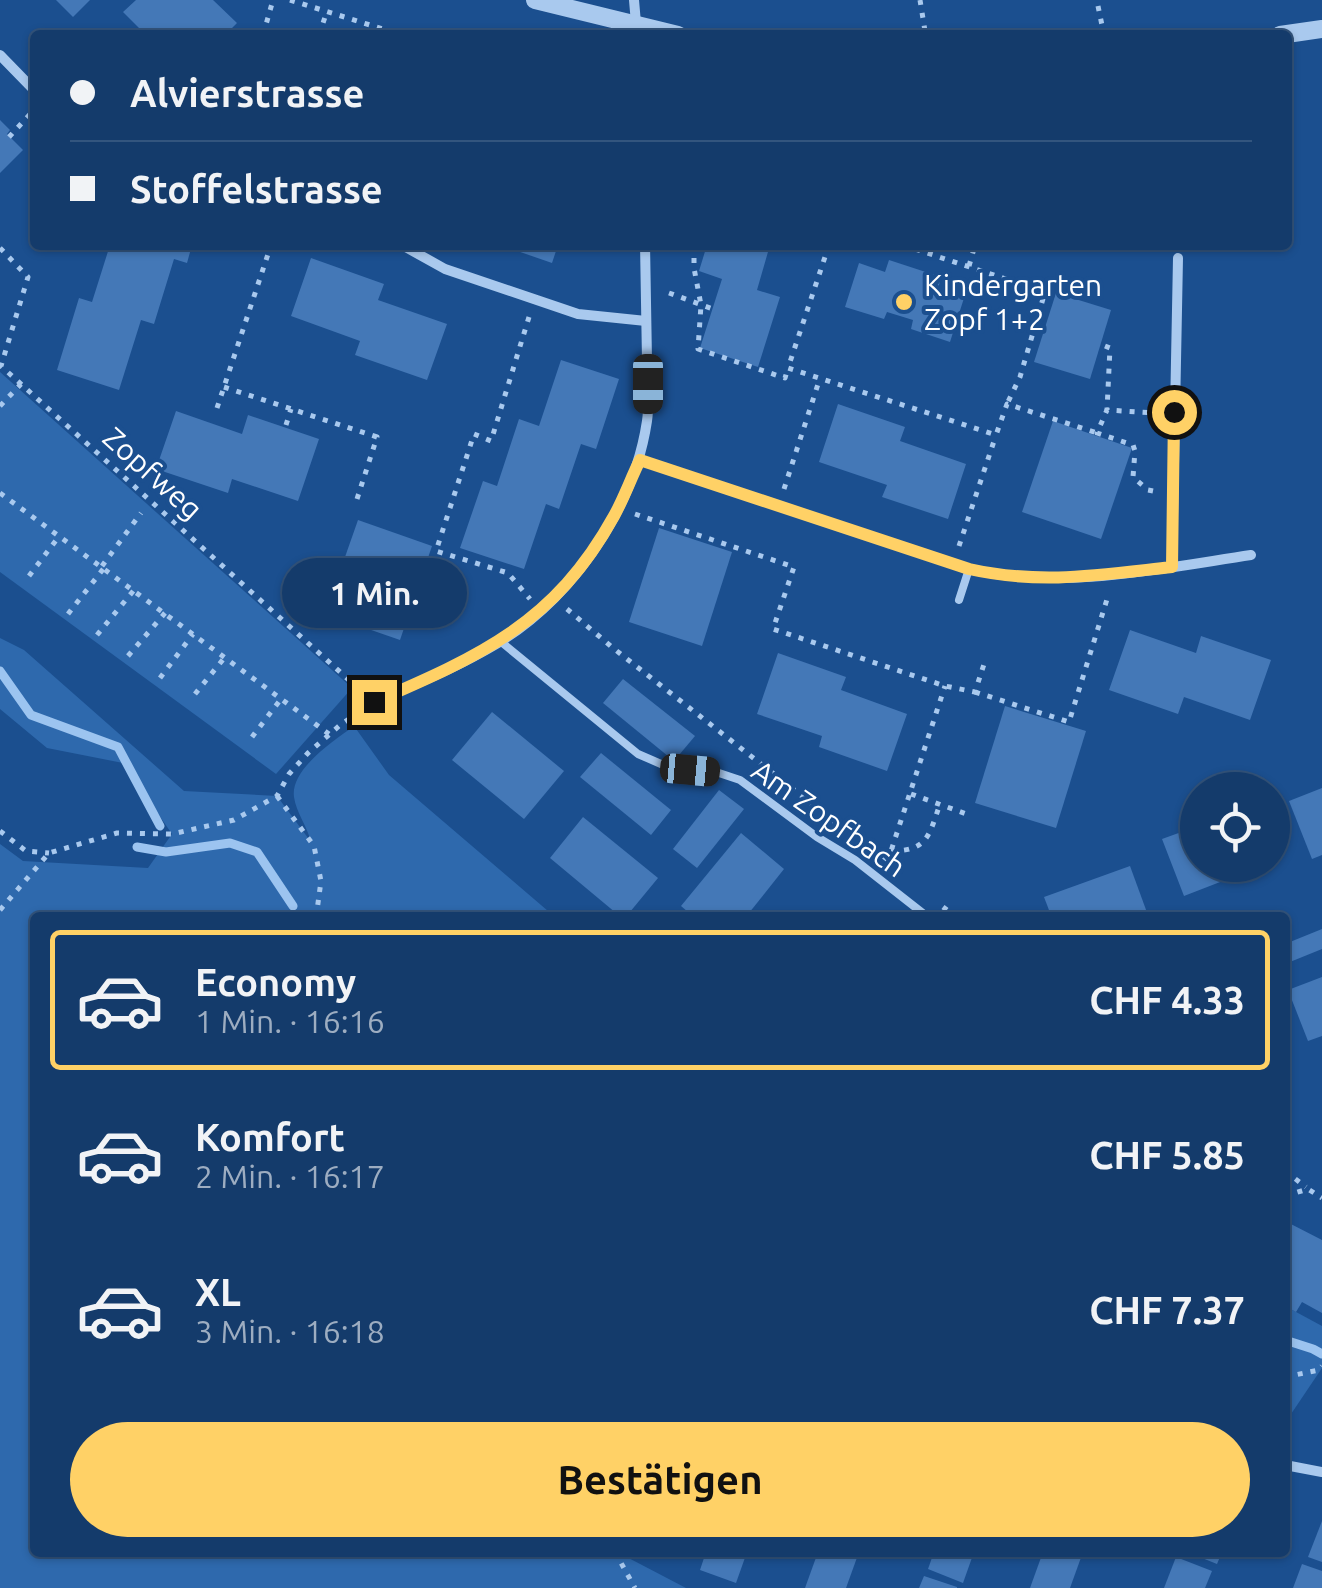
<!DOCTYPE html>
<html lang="de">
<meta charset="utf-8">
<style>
:root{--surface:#143b6b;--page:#214673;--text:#f1f3f6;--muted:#9dadc1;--line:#33557e;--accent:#ffd166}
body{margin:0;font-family:Ubuntu,sans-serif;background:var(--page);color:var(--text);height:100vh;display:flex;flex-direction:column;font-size:38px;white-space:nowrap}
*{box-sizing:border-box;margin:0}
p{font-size:32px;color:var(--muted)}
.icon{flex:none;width:55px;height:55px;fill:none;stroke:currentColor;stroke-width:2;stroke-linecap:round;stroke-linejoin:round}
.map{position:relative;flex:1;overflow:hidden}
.side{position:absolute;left:30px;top:912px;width:1260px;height:645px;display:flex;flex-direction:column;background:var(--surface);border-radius:10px;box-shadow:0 2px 8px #0004,0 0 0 2px var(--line)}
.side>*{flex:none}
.hud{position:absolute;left:30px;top:30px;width:1262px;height:220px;border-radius:10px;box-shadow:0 2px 8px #0004,0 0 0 2px var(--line);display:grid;align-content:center;height:220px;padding:0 40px;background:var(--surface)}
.controls{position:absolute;left:1180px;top:772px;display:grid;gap:20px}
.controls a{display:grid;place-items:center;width:110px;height:110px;border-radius:50%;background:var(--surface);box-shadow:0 2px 8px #0004,0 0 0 2px var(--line);font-size:50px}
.end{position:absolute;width:45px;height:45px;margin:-22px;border:12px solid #ffd166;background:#111;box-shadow:0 0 0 5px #111}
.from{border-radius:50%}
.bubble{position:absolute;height:70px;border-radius:35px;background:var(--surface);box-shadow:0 2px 8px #0004,0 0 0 2px var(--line);font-size:32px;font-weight:700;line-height:70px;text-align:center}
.car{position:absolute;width:30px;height:60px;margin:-30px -15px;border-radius:12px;box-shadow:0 0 8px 2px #0007;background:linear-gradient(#222 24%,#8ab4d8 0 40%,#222 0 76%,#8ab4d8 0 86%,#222 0)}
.hud b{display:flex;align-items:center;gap:35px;height:95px;font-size:38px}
.hud b+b{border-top:2px solid var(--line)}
.hud i{width:25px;height:25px;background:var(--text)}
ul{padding:18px 0 0;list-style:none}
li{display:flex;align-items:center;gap:30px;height:140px;margin:0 20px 15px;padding:0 20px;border:5px solid transparent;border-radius:10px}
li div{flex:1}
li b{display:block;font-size:38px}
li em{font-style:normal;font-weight:700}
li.current{border-color:var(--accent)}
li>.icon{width:90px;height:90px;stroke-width:1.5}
.primary-button{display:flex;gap:20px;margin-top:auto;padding:20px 40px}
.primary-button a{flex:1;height:115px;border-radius:60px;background:var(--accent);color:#111;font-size:40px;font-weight:700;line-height:115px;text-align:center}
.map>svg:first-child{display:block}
.green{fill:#2e69ad}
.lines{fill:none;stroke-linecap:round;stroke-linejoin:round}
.stream{stroke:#9cc4f0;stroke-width:9}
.building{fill:#4478b7}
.path{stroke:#a9c9ee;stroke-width:5;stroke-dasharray:5 8;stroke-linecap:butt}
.service{stroke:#a9c9ee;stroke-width:8}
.minor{stroke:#a9c9ee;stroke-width:10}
.tertiary{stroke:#a9c9ee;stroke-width:18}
.route{stroke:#ffd166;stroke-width:12}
.poi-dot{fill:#ffd166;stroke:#1b4f8f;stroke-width:4}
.labels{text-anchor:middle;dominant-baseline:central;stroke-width:8;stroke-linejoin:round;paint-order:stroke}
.poi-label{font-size:30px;fill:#fff;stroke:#1b4f8f;text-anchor:start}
.street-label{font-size:30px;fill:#fff;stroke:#1b4f8f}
</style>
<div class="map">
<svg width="1322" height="1588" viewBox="0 0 1322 1588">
<rect width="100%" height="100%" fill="#1b4f8f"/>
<!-- green -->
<g class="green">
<polygon points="0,372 352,688 276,774 0,572"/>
<path d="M 0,638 L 24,650 L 184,791 L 277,796 L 311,842 C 308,828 296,812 294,797 C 290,769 335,740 354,726 L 389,775 L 555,917 L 35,918 L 35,1552 L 619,1553 L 686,1588 L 0,1588 L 0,844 L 23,861 L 148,868 L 172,834 L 123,763 L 47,748 L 0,709 Z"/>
<polygon points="1285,1306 1322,1326 1322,1368 1285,1423"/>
</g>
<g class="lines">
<!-- stream -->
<g class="stream">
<polyline points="0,671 31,715 118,747 160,826"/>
<polyline points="137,847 166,852 230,843 257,852 293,906"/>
<polyline points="1285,1340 1313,1349 1322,1354"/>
</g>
</g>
<!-- building -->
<g class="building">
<polygon points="56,0 90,0 73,17"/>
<polygon points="136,0 213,0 237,23 225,35 159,35 153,29 146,35 123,12"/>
<polygon points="0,120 10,130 7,134 23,150 0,173"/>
<polygon points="110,245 192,245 187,263 174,259 154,324 141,320 119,390 57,370 79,298 92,302"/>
<polygon points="500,245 558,245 552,263"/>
<polygon points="707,245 770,245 757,290 780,297 758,367 700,348 722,279 699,271"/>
<polygon points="311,258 384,284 378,300 447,324 427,380 355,355 360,341 291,316"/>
<polygon points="889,260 941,277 938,289 964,298 950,342 911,329 913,320 887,312 884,319 845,307 859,263 885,272"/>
<polygon points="1056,293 1111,310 1090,379 1034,362"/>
<polygon points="561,360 619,379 596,449 581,444 559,509 546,504 524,569 460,548 483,481 497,486 519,419 539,426"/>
<polygon points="838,404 905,427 900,441 966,464 948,519 882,497 887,485 819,462"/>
<polygon points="176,411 242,434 248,415 319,439 298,501 232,479 228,493 156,469"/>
<polygon points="1053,421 1132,448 1101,539 1022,512"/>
<polygon points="358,520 432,546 400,640 325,614"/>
<polygon points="659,528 732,552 702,646 629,622"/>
<polygon points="1130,630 1196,653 1201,636 1271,660 1250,720 1184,697 1178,714 1109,690"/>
<polygon points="778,653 846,677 841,690 907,714 887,771 819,747 822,736 757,714"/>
<polygon points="623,679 695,736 674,761 603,703"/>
<polygon points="1005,706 1086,731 1056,828 975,803"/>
<polygon points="492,712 564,771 524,819 452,760"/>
<polygon points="601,753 671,810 651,835 580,777"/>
<polygon points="1322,788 1322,855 1312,859 1289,801"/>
<polygon points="719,790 744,809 697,868 673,849"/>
<polygon points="583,817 658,878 625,918 622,918 550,858"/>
<polygon points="1198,826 1198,865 1264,865 1184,896 1162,839"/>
<polygon points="741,833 784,869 745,918 695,918 681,906"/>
<polygon points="1130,866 1149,918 1052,918 1044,897"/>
<polygon points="1322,929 1322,949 1285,964 1285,944"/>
<polygon points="1322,977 1322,1036 1308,1041 1288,990"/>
<polygon points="1285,1221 1322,1240 1322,1313 1302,1302 1296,1312 1285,1306"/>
<polygon points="1322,1521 1322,1562 1308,1557"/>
<polygon points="706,1552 747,1552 736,1583 700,1570"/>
<polygon points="818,1552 859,1552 846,1588 805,1588"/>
<polygon points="934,1552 974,1552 963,1583 928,1569"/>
<polygon points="1043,1552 1083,1552 1070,1588 1030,1588"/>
<polygon points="1187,1552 1222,1552 1217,1564"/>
<polygon points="1176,1557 1212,1571 1205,1588 1164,1588"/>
<polygon points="1302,1564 1322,1571 1322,1588 1293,1588"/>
<polygon points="924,1576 957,1587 957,1588 919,1588"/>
</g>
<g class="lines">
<!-- path -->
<g class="path">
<polyline points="290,0 402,35"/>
<polyline points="920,0 925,31"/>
<polyline points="1098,6 1103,30"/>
<polyline points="263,35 273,0"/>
<polyline points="319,35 327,11"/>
<polyline points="525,35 529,24"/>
<polyline points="9,137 33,111"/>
<polyline points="694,245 694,268 701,305 698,349 785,378 788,368"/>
<polyline points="829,245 788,368 996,435 1007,404 1097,433"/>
<polyline points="903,245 1045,292 1020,377 1007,404"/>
<polyline points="0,248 28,277 1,366 360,690"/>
<polyline points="969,266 975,245"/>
<polyline points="669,293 713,309"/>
<polyline points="529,317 491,441 474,434 436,551 508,573 530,599"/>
<polyline points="1105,346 1110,348 1107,410"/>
<polyline points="224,387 377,437 357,499"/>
<polyline points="0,406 21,384"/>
<polyline points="217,408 271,245"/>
<polyline points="286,425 291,409"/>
<polyline points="784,489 820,378"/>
<polyline points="1153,491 1148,490 1133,477 1135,451 1133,445 1097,433 1107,410 1156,413"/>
<polyline points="0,493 329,734"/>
<polyline points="635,514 794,567 773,629 945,686 975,692 985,661"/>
<polyline points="959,546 996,435"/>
<polyline points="102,566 141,513"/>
<polyline points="29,576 60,535"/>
<polyline points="567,609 613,648 844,829"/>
<polyline points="68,614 104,568"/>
<polyline points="97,635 134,590"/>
<polyline points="128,656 165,613"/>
<polyline points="160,678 193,634"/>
<polyline points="975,692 1069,722 1108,596"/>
<polyline points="195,694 225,657"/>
<polyline points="252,737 281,699"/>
<polyline points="911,794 972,816"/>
<polyline points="277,796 314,846 321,881 316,918"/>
<polyline points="0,831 26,851 49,853"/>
<path d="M 891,851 C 928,851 929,835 940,804"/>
<polyline points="884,860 891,851 945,686"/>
<polyline points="943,907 957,918"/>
<polyline points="0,910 49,853 117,833 172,834 234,820 277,796 289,774 308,753 339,726 359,712"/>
<polyline points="1285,1171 1306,1187"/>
<polyline points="1285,1196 1308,1189 1322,1198"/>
<polyline points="1285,1377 1319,1370 1322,1366"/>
<polyline points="615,1552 635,1588"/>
</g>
<!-- service -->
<g class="service">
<polyline points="959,600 969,569"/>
<polyline points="500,641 638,754 661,764 716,772 740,780 817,837 855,860 929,918"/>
</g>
<!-- minor -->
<g class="minor">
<polyline points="634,0 637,35"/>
<polyline points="0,55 35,91"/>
<polyline points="402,245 445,269 578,314 646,321"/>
<path d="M 640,460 L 969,569 C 1062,590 1158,569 1251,555"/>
<polyline points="1172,567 1178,258"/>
<path d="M 374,702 C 416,684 458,667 498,643 C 573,597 634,508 647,421 C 650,401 647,380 647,360 C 646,321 646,283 645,245"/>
<polyline points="1285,1465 1322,1472"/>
</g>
<!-- tertiary -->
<g class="tertiary">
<polyline points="535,0 678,35"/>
<polyline points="1280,35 1322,29"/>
</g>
</g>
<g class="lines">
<!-- route -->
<path class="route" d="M 374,702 C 480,656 555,623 614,516 C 624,498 631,478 640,460 L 969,569 C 1041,585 1099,575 1172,567 L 1174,412"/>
</g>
<!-- markers -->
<circle class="poi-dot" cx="904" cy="302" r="10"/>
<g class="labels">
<!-- poi labels -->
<g class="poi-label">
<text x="924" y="285">Kindergarten<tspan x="924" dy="34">Zopf 1+2</tspan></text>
</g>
<!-- street labels -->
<g class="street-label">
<text transform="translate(153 473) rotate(42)">Zopfweg</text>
<text transform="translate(829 818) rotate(35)">Am Zopfbach</text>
</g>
</g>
</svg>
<div class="controls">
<a><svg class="icon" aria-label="locate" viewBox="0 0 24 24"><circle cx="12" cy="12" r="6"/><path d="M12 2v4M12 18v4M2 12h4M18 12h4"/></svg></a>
</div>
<i class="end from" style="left:1174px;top:412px"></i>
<i class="end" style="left:374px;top:702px"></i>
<div class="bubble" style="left:282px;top:558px;width:185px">1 Min.</div>
<i class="car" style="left:648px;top:384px;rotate:180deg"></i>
<i class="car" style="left:690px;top:770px;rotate:95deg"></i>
<div class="hud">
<b><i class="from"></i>Alvierstrasse</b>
<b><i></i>Stoffelstrasse</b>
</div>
<section class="side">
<ul>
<li class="current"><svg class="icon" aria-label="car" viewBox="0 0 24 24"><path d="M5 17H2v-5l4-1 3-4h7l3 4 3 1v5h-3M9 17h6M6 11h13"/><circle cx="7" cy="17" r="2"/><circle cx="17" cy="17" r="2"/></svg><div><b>Economy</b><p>1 Min. · 16:16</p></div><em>CHF 4.33</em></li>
<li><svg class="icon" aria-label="car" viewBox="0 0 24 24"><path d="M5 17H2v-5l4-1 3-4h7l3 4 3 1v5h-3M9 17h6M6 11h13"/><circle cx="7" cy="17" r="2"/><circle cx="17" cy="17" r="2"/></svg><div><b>Komfort</b><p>2 Min. · 16:17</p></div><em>CHF 5.85</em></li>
<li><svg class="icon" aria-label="car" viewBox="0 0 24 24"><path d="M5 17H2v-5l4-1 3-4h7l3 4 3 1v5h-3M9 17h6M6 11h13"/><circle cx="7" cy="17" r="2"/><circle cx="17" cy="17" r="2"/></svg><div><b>XL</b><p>3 Min. · 16:18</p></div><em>CHF 7.37</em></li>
</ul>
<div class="primary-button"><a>Bestätigen</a></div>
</section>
</div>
